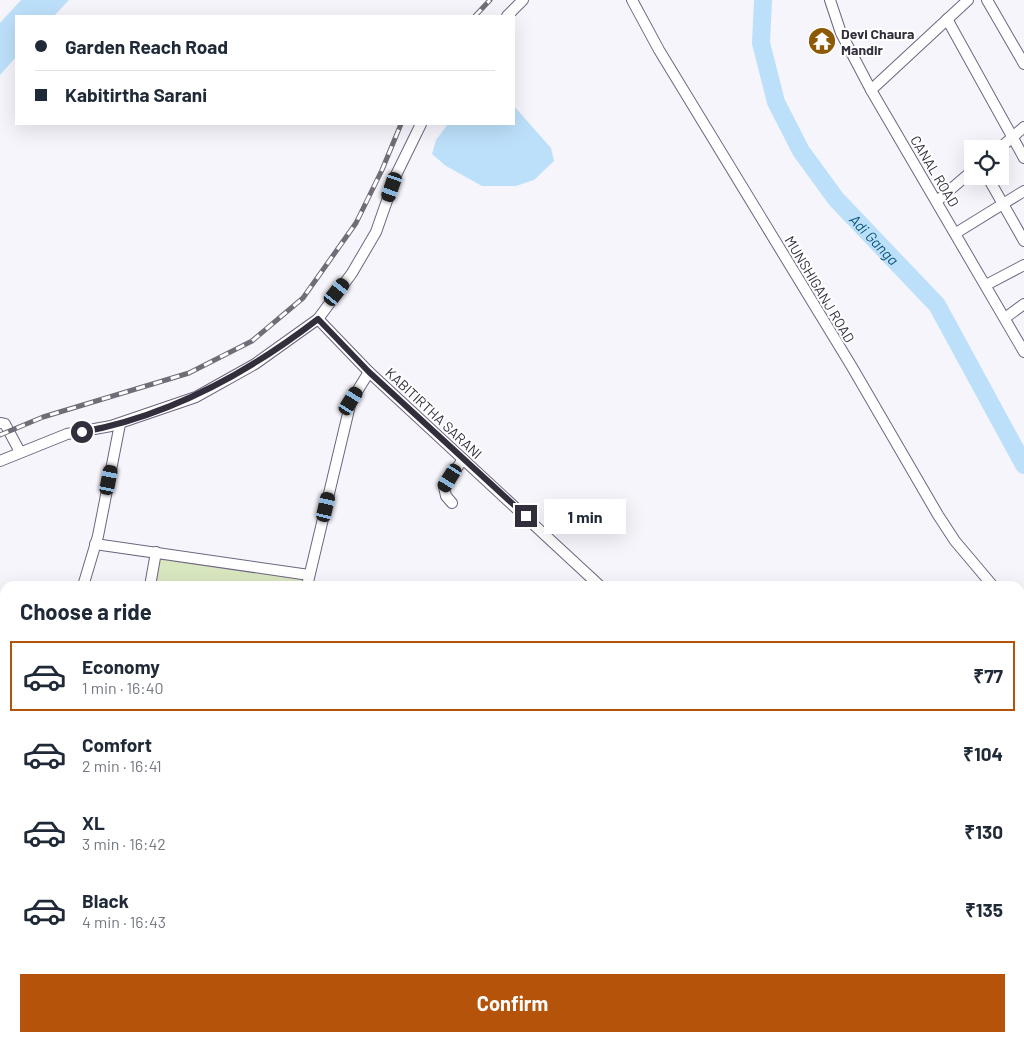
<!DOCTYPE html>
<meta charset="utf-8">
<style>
:root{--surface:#fff;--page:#f6f6f7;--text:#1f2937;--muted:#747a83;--line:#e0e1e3;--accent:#b45309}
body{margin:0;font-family:Barlow,sans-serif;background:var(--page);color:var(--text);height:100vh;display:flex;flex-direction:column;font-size:19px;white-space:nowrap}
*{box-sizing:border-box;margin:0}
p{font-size:16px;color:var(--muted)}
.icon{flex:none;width:28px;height:28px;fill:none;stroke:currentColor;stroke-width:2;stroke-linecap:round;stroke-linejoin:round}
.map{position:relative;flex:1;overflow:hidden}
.panel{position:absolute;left:0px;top:581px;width:1025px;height:461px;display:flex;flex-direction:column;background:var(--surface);border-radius:15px 15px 0 0;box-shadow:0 5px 20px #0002}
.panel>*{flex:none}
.hud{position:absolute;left:15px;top:15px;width:500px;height:110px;border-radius:0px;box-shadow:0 5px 20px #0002;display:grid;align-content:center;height:110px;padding:0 20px;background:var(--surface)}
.fabs{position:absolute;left:964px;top:140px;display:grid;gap:10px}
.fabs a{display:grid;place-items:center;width:45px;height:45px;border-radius:0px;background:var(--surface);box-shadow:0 5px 20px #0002;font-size:25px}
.end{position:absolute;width:22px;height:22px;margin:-11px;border:6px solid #322e3b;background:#fff;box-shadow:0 0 0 2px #fff}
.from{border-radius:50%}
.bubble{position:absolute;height:35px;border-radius:0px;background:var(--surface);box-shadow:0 5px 20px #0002;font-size:16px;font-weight:700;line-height:35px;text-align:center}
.car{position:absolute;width:15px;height:30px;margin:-15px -8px;border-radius:6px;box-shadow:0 0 4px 1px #0007;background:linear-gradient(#222 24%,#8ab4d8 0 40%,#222 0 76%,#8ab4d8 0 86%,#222 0)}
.hud b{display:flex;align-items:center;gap:18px;height:48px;font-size:19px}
.hud b+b{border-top:1px solid var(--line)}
.hud i{width:12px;height:12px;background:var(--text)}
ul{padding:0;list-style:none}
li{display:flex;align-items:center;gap:15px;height:70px;margin:0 10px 8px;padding:0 10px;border:2px solid transparent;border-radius:0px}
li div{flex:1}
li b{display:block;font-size:19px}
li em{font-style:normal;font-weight:700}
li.on{border-color:var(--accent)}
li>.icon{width:45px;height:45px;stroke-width:1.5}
h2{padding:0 20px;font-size:22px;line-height:60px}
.cta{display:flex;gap:10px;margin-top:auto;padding:10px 20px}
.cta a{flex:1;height:58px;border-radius:0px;background:var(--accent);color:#fff;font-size:20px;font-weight:700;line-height:58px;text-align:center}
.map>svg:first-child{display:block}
.green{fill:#d9e7c1}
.water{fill:#bde0fa}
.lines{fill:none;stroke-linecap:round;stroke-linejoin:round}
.river{stroke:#bde0fa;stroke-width:18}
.minor-casing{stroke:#6e6581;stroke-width:12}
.secondary-casing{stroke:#6e6581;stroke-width:18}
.minor{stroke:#fff;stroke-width:10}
.secondary{stroke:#fff;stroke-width:15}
.tram{stroke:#706d78;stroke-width:1}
.rail-casing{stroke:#706d78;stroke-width:5}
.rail{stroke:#fff;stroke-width:3;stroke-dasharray:9;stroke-linecap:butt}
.route{stroke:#322e3b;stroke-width:6}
.labels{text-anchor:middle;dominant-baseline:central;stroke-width:4;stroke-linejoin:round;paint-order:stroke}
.poi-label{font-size:14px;font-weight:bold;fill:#322e3b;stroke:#fff;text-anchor:start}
.street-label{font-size:14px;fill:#322e3b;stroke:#fff}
.water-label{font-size:15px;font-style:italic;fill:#09547c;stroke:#fff}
</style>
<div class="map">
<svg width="1024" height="1042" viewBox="0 0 1024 1042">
<rect width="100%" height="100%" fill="#f7f5fc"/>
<!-- green -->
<polygon class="green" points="159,556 304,579 303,586 154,586"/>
<!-- water -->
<g class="water">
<polygon points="21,0 69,0 54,16 16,16 16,57 0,75 0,23"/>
<polygon points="514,106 551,148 554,161 534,180 516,186 482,186 446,166 432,154 436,140 448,124 514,124"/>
</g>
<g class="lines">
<!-- river -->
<path class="river" id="s1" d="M 763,0 L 761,43 L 776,102 L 801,151 L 836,199 L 937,305 L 1024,465"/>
<defs>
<g id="minor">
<polyline points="632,0 659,50 852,367 938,515 955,541 993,586"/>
<polyline points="830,0 841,33 871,90 1024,352"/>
<polyline points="987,0 1024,64"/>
<polyline points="507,16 523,0"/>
<polyline points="947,19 1024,158"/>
<polyline points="871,90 968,0"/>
<polyline points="999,149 1024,127"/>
<polyline points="987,176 1024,241"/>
<polyline points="937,201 972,171"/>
<polyline points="956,233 1024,191"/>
<polyline points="986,285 1024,265"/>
<polyline points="1005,318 1024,304"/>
<polyline points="318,319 369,372 600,586"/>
<polyline points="0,423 5,424 20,452"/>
<polyline points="0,461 67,434 111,426 196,397 255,364 318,319 352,273 376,232 396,175 421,124"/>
<polyline points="452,503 446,496 444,487 463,459"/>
<polyline points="95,544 309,575"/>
<polyline points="83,586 98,536 120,424"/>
<polyline points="150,586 156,552"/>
<polyline points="307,586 351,401 369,372"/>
<polyline points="1020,633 1024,642"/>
<polyline points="1020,723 1024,720"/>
<polyline points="0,822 5,823"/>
<polyline points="1020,968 1024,970"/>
<polyline points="249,1039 266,1042"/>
<polyline points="169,1042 169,1038"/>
<polyline points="282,1042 299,1042"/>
<polyline points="309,1042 310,1038"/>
<polyline points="540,1042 540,1038"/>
<polyline points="666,1042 666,1038"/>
</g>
<polyline id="secondary" points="1011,1042 1017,1038"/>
</defs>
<!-- minor casing -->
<use href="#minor" class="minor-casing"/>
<!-- secondary casing -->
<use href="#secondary" class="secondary-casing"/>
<!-- minor -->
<use href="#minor" class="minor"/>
<!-- secondary -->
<use href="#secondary" class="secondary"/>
<!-- tram -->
<g class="tram">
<polyline points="1020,1037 1024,1034"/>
<polyline points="1008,1042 1014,1038"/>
</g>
<defs>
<g id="rail">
<polyline points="475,16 490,0"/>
<polyline points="0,435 43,417 189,373 252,341 303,298 356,223 382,170 401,124"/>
</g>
</defs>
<!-- rail casing -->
<use href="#rail" class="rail-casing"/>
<!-- rail -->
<use href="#rail" class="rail"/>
</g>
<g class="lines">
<!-- route -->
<path class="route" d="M 82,432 C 170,416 248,373 318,319 L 369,372 L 526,516"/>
</g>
<!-- icons -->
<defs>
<symbol id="temple-disc" viewBox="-11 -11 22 22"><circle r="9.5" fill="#8d5907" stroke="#fff"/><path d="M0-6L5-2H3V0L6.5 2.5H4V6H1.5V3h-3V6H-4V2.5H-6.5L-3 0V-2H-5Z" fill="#fff"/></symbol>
</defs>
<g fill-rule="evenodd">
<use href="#temple-disc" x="806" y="25" width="32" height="32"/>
</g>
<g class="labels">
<!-- poi labels -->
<g class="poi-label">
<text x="841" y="33">Devi Chaura<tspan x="841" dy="16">Mandir</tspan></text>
</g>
<!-- street labels -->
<g class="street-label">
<text transform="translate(935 171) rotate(59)">CANAL ROAD</text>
<text transform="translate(820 289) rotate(59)">MUNSHIGANJ ROAD</text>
<text transform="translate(434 413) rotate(43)">KABITIRTHA SARANI</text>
</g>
<!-- water labels -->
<g class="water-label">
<text stroke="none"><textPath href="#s1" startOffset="274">Adi Ganga</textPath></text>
</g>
</g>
</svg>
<div class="fabs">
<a><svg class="icon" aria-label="locate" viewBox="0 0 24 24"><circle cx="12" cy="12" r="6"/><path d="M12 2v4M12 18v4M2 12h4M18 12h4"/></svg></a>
</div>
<i class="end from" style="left:82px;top:432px"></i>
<i class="end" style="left:526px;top:516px"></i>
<div class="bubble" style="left:544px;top:499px;width:82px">1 min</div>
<i class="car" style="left:392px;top:187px;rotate:199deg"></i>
<i class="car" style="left:337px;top:292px;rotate:38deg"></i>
<i class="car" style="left:351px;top:401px;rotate:32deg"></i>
<i class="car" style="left:450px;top:478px;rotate:212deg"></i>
<i class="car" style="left:109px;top:480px;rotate:11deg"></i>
<i class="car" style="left:326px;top:507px;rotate:13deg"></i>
<div class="hud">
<b><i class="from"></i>Garden Reach Road</b>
<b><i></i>Kabitirtha Sarani</b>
</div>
<section class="panel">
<h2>Choose a ride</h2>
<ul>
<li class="on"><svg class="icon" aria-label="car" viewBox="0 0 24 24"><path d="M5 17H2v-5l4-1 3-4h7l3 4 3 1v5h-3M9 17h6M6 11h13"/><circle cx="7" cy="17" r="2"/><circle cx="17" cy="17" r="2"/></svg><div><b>Economy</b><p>1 min · 16:40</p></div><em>₹77</em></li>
<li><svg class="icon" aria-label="car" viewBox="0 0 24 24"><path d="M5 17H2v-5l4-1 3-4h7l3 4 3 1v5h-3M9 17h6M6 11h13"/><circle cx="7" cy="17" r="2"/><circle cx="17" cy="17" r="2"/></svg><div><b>Comfort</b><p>2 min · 16:41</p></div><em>₹104</em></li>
<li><svg class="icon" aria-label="car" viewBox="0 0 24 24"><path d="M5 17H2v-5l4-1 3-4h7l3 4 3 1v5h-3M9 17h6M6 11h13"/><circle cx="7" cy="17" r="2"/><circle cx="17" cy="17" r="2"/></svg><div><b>XL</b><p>3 min · 16:42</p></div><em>₹130</em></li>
<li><svg class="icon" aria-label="car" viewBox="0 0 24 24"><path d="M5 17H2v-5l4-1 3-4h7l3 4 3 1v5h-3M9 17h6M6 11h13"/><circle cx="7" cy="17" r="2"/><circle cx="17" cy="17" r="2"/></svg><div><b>Black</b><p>4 min · 16:43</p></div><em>₹135</em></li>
</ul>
<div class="cta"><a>Confirm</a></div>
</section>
</div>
